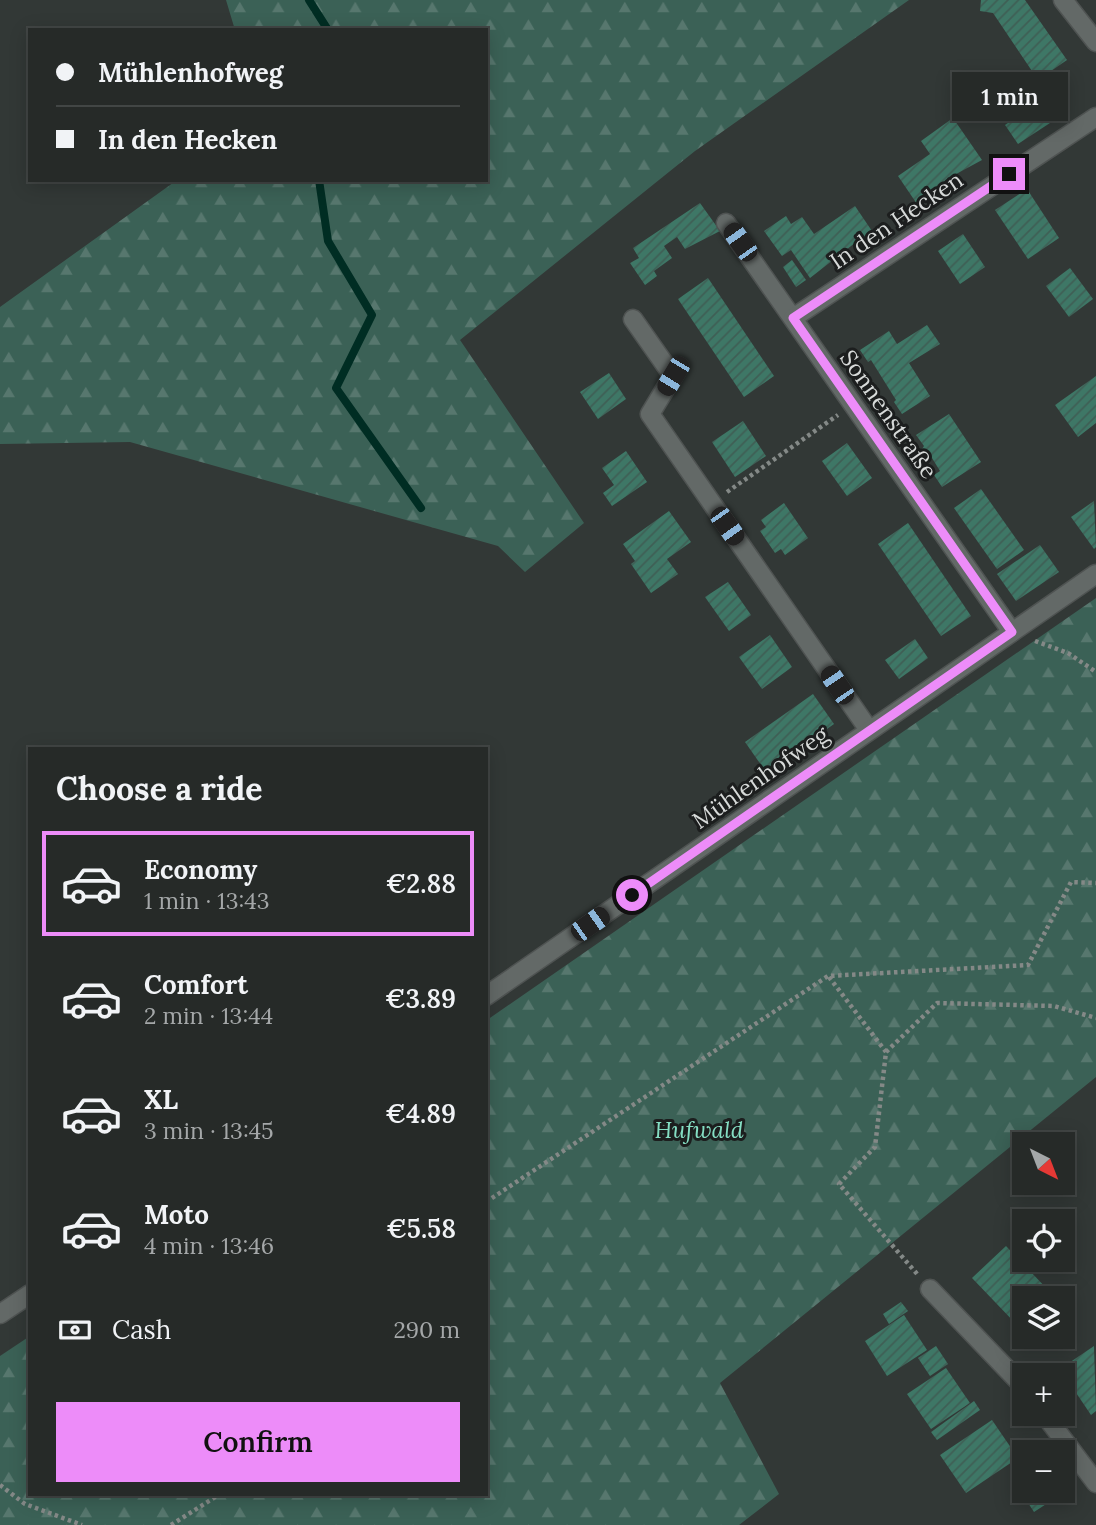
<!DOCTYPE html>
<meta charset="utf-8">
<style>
:root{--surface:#262a28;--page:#323634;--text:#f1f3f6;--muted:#a4a7a8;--line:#424645;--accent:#ed8cf9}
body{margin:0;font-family:Lora,serif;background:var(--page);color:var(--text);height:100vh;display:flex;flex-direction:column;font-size:26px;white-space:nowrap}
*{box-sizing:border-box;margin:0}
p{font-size:23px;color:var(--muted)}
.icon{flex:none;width:38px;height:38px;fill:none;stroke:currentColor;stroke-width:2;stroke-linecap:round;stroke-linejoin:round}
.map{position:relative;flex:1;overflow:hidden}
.details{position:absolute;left:28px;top:747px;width:460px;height:749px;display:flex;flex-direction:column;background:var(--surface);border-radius:0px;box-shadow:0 4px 18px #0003,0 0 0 2px var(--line)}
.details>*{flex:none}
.top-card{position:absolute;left:28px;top:28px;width:460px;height:154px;border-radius:0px;box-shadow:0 4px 18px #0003,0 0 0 2px var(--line);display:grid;align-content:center;height:154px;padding:0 28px;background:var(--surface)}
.needle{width:46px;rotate:138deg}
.tools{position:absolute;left:1012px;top:1132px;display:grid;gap:14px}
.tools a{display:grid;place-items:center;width:63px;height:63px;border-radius:0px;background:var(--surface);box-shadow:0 4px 18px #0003,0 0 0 2px var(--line);font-size:35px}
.end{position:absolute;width:32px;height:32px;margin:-16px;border:9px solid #ed8cf9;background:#111;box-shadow:0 0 0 4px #111}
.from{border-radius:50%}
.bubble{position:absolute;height:49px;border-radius:0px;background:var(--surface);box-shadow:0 4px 18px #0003,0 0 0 2px var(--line);font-size:23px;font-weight:600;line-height:49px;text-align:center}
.car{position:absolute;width:21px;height:42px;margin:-21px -10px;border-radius:9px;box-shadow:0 0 5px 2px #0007;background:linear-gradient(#222 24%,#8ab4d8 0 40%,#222 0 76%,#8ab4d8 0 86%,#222 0)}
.top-card b{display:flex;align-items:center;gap:24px;height:66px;font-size:26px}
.top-card b+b{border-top:2px solid var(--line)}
.top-card i{width:18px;height:18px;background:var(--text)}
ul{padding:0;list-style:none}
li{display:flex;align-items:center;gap:21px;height:105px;margin:0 14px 10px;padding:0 14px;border:4px solid transparent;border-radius:0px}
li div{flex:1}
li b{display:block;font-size:26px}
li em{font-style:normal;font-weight:600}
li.active{border-color:var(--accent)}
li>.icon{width:63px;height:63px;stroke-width:1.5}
h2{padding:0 28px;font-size:32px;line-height:84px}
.pay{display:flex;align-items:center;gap:18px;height:77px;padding:0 28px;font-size:26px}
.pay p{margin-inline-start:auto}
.primary-button{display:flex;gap:14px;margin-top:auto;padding:14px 28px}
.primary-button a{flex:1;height:80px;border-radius:0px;background:var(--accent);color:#111;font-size:28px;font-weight:600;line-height:80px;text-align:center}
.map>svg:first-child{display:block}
.forest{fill:url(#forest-firs)}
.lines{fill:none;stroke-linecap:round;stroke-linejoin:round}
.stream{stroke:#002d23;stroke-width:8}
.building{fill:url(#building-hatch)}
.minor-casing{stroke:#4f5352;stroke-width:21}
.path{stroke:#848987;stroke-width:4.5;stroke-dasharray:3.5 3.5;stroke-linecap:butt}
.minor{stroke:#636967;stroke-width:18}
.route{stroke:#ed8cf9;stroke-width:9}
.labels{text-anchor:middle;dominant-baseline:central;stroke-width:6;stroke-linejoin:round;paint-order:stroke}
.street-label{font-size:23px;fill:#d7dad9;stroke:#1c1e1e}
.park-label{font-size:23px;font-style:italic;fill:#85dfc4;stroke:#1c1e1e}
</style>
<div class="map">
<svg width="1096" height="1525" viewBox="0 0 1096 1525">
<defs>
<pattern id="forest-firs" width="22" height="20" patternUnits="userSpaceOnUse" patternTransform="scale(1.75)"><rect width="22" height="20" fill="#3b6156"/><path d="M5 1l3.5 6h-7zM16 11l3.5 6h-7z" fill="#57776e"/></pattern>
<pattern id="building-hatch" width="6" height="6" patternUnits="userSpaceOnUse" patternTransform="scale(1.75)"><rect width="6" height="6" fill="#3e7766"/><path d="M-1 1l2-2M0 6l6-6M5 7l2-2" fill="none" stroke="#3f5f55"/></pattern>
</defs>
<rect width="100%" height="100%" fill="#323836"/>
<!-- forest -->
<g class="forest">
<polygon points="226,0 909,0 695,151 460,340 584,523 525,572 498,546 130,442 0,444 0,307 177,180 486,180 486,30 235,30"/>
<polygon points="1096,598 1096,1077 720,1383 779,1494 739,1525 0,1525 0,1356 30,1336 30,1494 486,1494 487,1020"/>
</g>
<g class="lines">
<!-- stream -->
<g class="stream">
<polyline points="309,0 328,30"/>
<polyline points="319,180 328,241 372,315 336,388 421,508"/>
</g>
</g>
<!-- building -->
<g class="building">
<polygon points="981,0 1025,0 1067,60 1038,80 993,13 980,11"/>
<polygon points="1040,101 1053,121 1018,144 1005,125"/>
<polygon points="953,118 982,160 947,179 917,204 898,176 930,154 921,141"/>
<polygon points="1027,189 1059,238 1028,259 995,210"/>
<polygon points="700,203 720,231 685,249 677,237 664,246 672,258 654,271 657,276 645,285 630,263 639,258 633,248"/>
<polygon points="855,206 874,234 862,242 860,239 810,278 791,250 782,256 764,231 786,216 791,224 802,217 814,234"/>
<polygon points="963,234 985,267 960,284 938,251"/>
<polygon points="792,260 806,280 796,287 783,267"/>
<polygon points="1070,268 1093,299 1069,317 1046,286"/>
<polygon points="708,278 774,376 744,397 678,299"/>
<polygon points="927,325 940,344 909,363 930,396 902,414 894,402 896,400 871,360 868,362 860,350 889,331 897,344"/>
<polygon points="609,373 626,399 598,419 580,392"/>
<polygon points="1096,376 1096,423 1078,437 1055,405"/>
<polygon points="949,414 981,462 942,487 934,475 940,471 932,458 925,462 919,454 924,446 916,435"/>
<polygon points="743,421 766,456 735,477 712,442"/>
<polygon points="847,443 872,478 847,496 822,461"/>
<polygon points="626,451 647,482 612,506 603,493 614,485 602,468"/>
<polygon points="981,489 1024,550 997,569 954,508"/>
<polygon points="1094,501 1096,547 1094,549 1071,517"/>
<polygon points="784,503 808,538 785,555 781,549 775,553 760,531 766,527 761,520"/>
<polygon points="669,511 691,542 667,559 678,574 651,593 631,564 635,561 623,544"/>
<polygon points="908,523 971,616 941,636 878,544"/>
<polygon points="1040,545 1059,572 1016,601 997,574"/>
<polygon points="728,582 751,615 729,631 705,597"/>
<polygon points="770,635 792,667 762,689 739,657"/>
<polygon points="915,639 928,658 899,679 885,660"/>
<polygon points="813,694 834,724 766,772 745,742"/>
<polygon points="1006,1246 1051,1293 1045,1298 1024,1298 1024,1318 1017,1325 972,1278"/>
<polygon points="901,1302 908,1311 889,1324 883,1314"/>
<polygon points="904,1315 927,1350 887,1376 865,1341"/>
<polygon points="936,1346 948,1364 930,1376 918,1358"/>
<polygon points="1094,1346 1096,1411 1091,1415 1060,1369"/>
<polygon points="946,1368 970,1403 931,1429 907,1394"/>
<polygon points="974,1401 980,1410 937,1440 931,1432"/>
<polygon points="992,1420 1018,1458 966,1493 940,1455"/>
<polygon points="1024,1486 1024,1491 1053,1491 1057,1497 1034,1512 1019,1489"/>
</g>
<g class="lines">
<defs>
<g id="minor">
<polyline points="1063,0 1096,42"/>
<polyline points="726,223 1012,632"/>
<polyline points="793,318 1096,117"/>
<polyline points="633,319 673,376 650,414 869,730"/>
<polyline points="486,996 1096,574"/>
<polyline points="930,1289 1024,1387"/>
<polyline points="0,1314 30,1294"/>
<polyline points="1044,1414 1096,1483"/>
</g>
</defs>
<!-- minor casing -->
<use href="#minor" class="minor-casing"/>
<!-- path -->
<g class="path">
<polyline points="727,492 838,415"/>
<polyline points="1035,641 1068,653 1096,672"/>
<polyline points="829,977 886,1052 875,1147 839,1184 918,1275"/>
<polyline points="886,1052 937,1003 1054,1006 1096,1018"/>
<polyline points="486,1202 828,976 1028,965 1071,882 1096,883"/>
<polyline points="0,1485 25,1504 82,1525"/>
<polyline points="171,1525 220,1494"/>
</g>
<!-- minor -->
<use href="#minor" class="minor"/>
</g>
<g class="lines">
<!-- route -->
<polyline class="route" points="632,895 1012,632 793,318 1009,174"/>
</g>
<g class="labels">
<!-- street labels -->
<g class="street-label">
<text transform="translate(896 220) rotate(-34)">In den Hecken</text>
<text transform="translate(889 414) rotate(55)">Sonnenstraße</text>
<text transform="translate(760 777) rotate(-35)">Mühlenhofweg</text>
</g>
<!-- park labels -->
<g class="park-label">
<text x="699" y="1129">Hufwald</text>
</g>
</g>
</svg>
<div class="tools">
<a><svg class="needle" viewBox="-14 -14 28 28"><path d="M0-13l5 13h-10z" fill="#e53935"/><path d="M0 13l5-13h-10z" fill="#a4a7a8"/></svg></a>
<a><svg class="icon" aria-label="locate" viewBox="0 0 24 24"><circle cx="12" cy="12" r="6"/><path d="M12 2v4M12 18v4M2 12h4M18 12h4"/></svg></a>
<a><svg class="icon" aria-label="layers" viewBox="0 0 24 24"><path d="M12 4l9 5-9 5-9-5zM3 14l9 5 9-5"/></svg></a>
<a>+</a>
<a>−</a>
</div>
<i class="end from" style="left:632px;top:895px"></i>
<i class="end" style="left:1009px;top:174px"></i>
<div class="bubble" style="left:952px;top:72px;width:116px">1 min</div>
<i class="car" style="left:740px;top:242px;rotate:325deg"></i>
<i class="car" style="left:673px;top:376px;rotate:211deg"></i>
<i class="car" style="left:727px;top:526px;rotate:145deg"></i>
<i class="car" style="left:837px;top:685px;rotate:326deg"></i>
<i class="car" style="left:590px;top:924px;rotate:55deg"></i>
<div class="top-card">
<b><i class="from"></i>Mühlenhofweg</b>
<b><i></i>In den Hecken</b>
</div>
<section class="details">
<h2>Choose a ride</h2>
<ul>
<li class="active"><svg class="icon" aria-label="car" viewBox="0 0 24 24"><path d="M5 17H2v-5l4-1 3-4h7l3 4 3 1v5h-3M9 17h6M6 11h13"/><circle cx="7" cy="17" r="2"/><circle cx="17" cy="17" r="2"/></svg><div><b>Economy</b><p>1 min · 13:43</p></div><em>€2.88</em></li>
<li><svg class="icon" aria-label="car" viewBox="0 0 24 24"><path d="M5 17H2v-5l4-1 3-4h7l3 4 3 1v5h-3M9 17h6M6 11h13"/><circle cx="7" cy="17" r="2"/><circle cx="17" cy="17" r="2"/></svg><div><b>Comfort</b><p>2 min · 13:44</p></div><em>€3.89</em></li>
<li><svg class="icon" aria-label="car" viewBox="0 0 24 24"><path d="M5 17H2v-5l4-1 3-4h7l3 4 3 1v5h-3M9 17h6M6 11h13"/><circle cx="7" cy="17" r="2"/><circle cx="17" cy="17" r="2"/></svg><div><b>XL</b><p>3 min · 13:45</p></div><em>€4.89</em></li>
<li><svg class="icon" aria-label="car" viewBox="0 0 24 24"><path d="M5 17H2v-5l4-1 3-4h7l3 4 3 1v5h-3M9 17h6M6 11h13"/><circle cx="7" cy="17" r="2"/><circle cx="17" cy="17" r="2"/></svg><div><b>Moto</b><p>4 min · 13:46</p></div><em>€5.58</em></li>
</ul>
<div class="pay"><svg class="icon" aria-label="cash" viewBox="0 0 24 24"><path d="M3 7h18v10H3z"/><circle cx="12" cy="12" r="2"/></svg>Cash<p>290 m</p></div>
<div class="primary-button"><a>Confirm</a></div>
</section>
</div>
